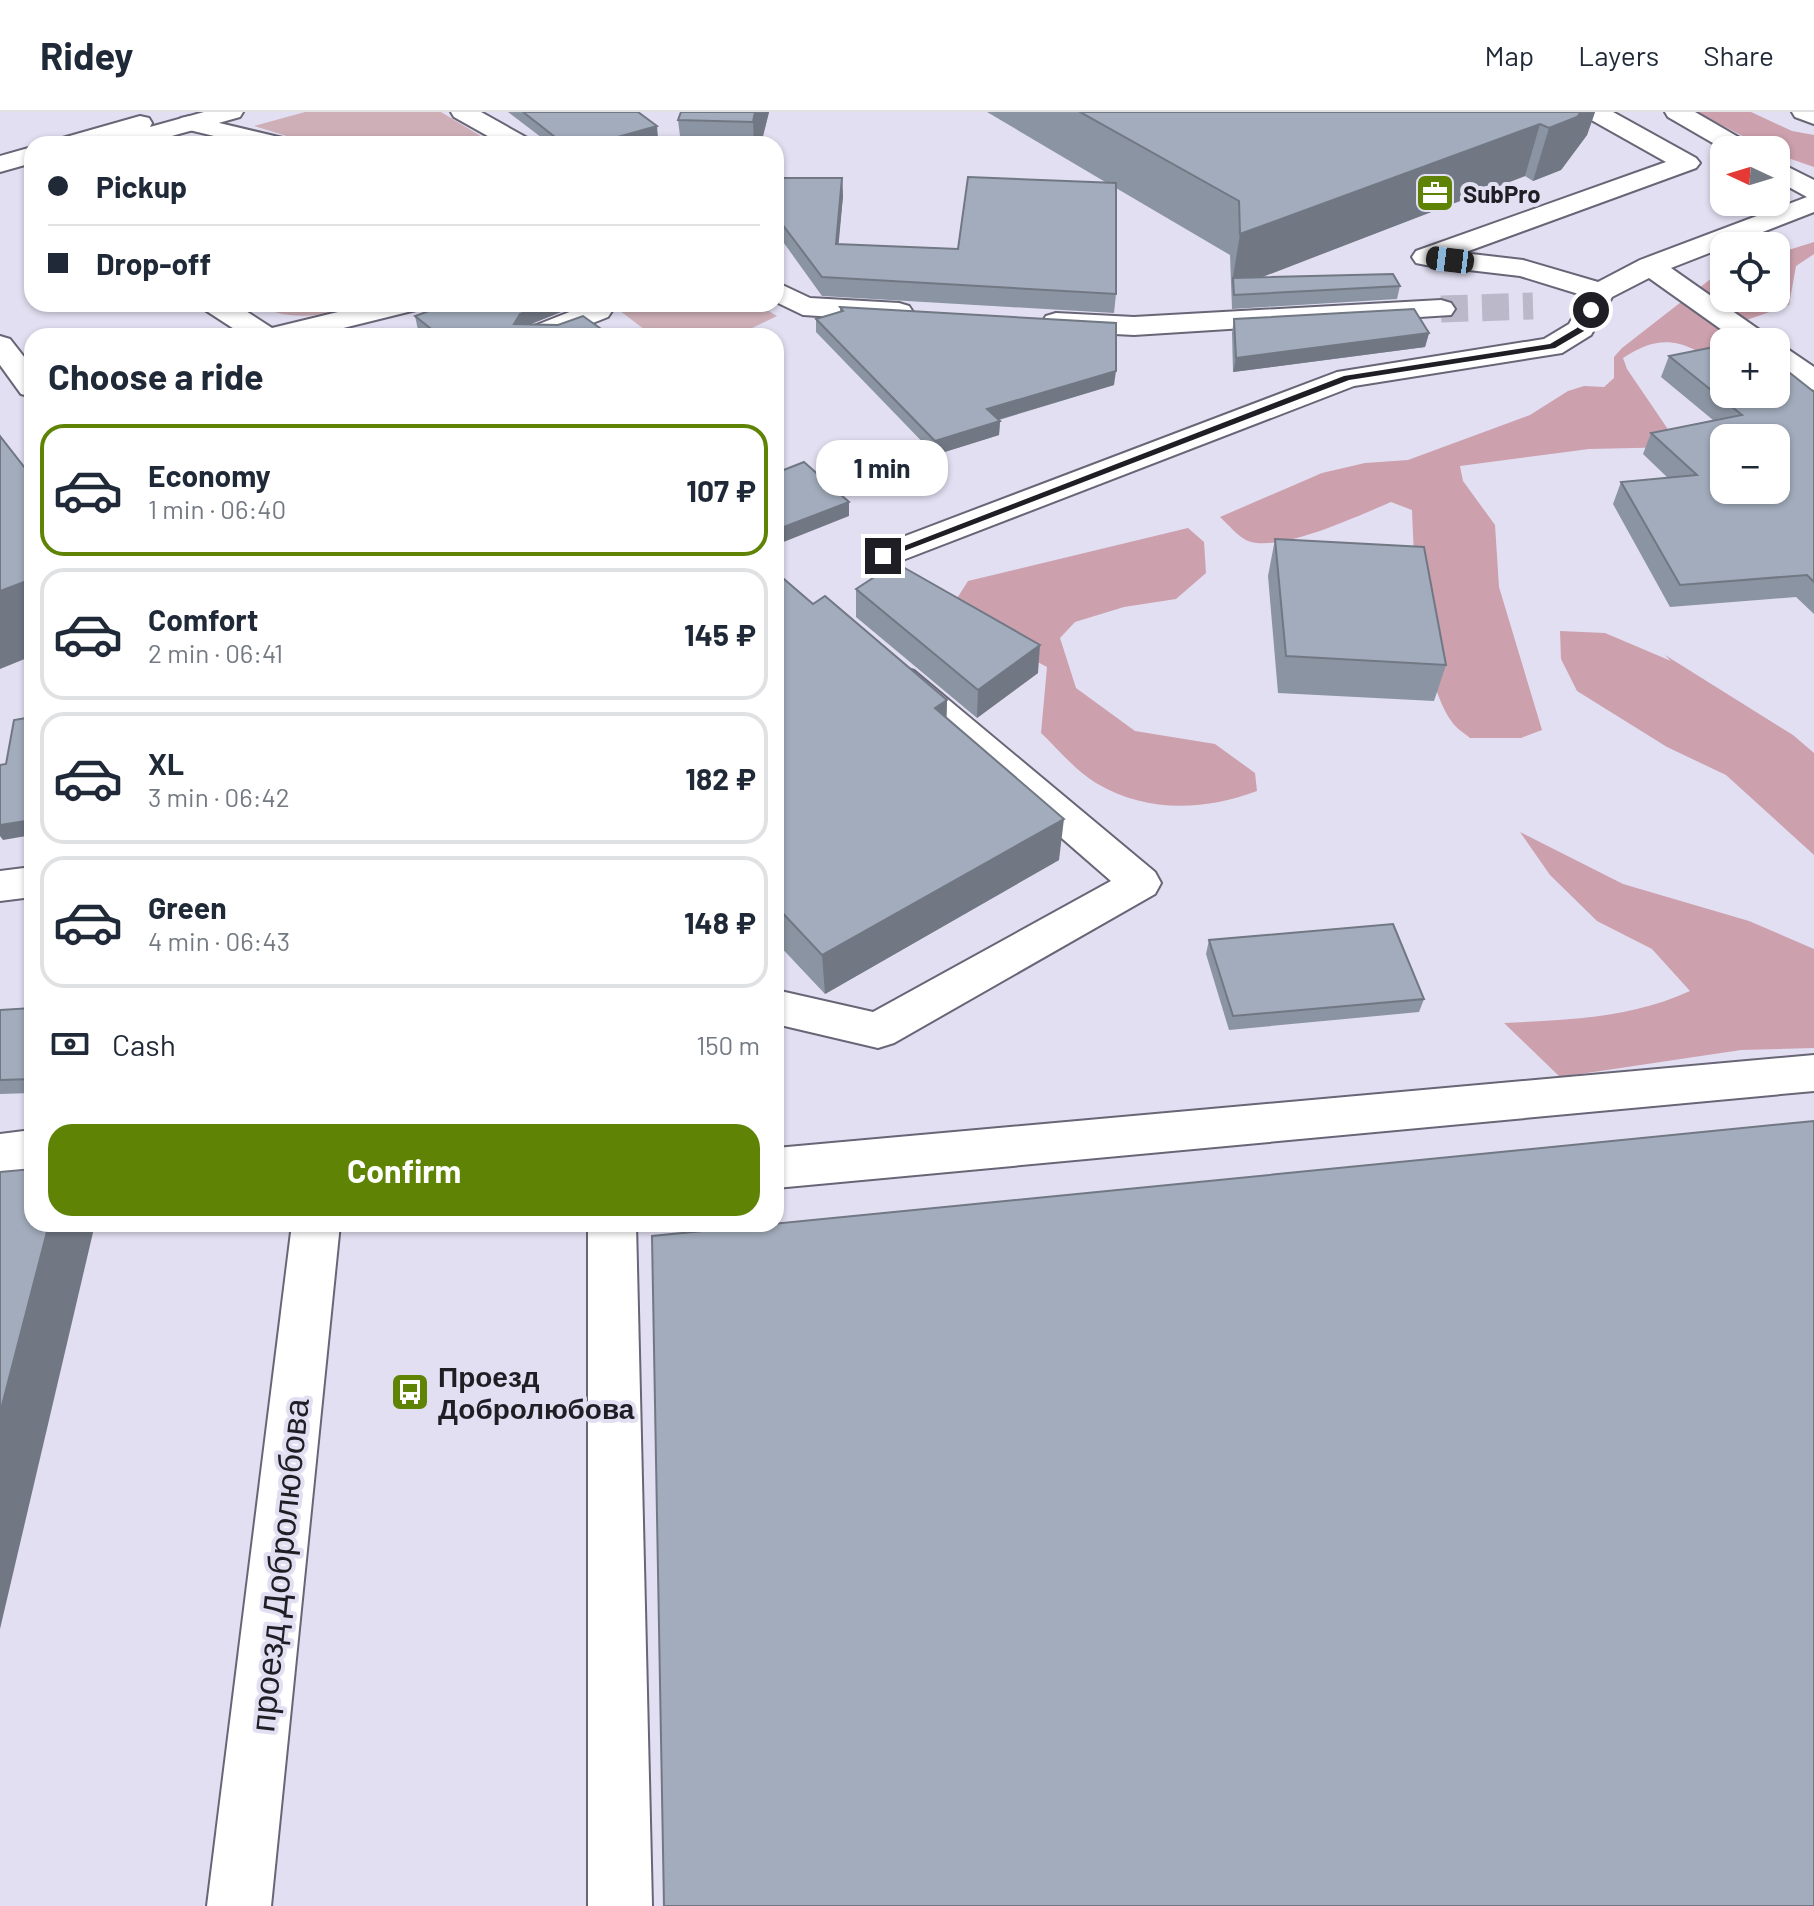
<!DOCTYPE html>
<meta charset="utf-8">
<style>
:root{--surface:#fff;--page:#f2f2f3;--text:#1f2937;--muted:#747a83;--line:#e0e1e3;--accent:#5f8405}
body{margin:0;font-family:Barlow,sans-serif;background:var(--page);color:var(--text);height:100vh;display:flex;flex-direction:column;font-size:30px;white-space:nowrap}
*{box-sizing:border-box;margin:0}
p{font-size:26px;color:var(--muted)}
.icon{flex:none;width:44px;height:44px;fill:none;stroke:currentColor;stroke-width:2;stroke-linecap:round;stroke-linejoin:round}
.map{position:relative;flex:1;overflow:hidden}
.details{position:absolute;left:24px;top:216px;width:760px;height:904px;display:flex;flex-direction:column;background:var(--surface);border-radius:24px;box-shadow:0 2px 6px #0004}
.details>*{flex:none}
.top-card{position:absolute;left:24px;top:24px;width:760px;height:176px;border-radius:24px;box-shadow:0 2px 6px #0004;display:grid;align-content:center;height:176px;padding:0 24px;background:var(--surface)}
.needle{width:52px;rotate:274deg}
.tools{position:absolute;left:1710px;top:24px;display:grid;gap:16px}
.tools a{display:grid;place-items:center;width:80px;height:80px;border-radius:16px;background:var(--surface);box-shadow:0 2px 6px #0004;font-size:40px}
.end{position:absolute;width:36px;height:36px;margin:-18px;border:10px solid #1f1e25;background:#fff;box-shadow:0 0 0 4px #fff}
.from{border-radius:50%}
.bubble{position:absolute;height:56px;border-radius:24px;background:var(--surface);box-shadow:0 2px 6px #0004;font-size:26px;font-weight:700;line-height:56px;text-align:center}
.car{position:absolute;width:24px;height:48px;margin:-24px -12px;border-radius:10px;box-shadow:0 0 6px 2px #0007;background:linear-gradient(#222 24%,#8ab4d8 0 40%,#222 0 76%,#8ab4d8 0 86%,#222 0)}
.top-card b{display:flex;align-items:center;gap:28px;height:76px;font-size:30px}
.top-card b+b{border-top:2px solid var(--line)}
.top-card i{width:20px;height:20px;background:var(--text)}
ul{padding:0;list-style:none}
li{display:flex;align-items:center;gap:24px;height:132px;margin:0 16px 12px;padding:0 8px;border:4px solid var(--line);border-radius:24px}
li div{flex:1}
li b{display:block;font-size:30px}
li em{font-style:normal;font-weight:700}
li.selected{border-color:var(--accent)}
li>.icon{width:72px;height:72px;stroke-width:1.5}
h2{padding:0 24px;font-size:36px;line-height:96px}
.pay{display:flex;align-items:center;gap:20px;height:88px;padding:0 24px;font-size:30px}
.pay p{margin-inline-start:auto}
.button{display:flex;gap:16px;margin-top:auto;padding:16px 24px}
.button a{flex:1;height:92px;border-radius:24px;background:var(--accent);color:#fff;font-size:32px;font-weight:700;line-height:92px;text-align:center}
header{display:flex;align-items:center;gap:48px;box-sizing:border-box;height:112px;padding:0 40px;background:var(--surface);border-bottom:2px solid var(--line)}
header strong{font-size:38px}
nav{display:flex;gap:44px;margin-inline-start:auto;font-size:28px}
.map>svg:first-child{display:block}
.green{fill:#ceafb8}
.forest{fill:#cca0ad}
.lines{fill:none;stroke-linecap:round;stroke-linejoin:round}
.minor-tunnel{stroke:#bbb8c9;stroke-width:27;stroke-dasharray:27 14;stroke-linecap:butt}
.minor-casing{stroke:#686576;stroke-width:4}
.major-casing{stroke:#686576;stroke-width:4}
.minor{fill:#fff;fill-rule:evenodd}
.major{fill:#fff;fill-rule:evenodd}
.wall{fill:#8b94a2}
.shaded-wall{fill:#717884}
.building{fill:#a2acbc;stroke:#717884;stroke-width:2;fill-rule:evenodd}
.route{fill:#1f1e25}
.labels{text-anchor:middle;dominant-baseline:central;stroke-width:8;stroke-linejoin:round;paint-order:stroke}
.far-poi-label{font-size:24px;font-weight:bold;fill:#1f1e25;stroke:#e2dff2;text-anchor:start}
.poi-label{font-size:28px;font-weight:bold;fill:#1f1e25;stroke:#e2dff2;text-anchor:start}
.near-street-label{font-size:34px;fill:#1f1e25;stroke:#e2dff2}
</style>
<header>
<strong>Ridey</strong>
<nav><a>Map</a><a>Layers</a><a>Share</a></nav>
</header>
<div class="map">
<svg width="1814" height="1794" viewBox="0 0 1814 1794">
<rect width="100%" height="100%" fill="#e2dff2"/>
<!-- green -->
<g class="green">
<polygon points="305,0 441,0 494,32 313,32 254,14"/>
<path d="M 258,192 L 369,192 C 337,201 287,213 258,192 Z"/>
<polygon points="611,192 757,192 777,204 736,224 653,224"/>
</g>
<!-- forest -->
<g class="forest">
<polygon points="1696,0 1751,0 1792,19 1814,23 1814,55 1785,45 1776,38 1770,38"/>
<path d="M 1814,130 L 1814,142 L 1796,154 L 1789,193 L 1744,209 L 1727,227 L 1729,230 L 1724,230 L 1724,255 C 1687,231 1664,218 1623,246 L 1627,257 L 1680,335 L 1589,337 L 1460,354 L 1463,369 L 1495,413 L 1499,475 L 1542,618 L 1521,626 L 1470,626 C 1464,621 1456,616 1452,610 C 1420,564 1414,454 1412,398 L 1391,390 C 1360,403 1280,441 1248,429 C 1238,425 1228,412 1220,405 L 1322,361 L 1365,351 L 1408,348 L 1530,303 L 1568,279 L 1584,274 L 1604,275 L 1614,266 L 1614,245 L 1622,236 L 1717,162 L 1724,160 L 1724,186 L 1776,186 L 1776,142 Z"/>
<path d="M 1188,416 L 1204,430 L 1206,461 L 1176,487 L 1124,495 L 1075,510 L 1060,526 L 1076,576 L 1135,619 L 1215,632 L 1255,661 L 1257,679 C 1204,699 1146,701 1096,671 C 1076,659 1058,637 1041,621 L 1047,555 L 947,502 L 968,469 Z"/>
<polygon points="1560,519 1605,521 1671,549 1665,543 1793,623 1814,641 1814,743 1726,663 1667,635 1577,579 1561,547"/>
<path d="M 1520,720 L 1623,772 L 1749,809 L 1814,837 L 1814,936 L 1741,938 L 1560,965 L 1504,911 C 1568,908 1631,906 1690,879 L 1652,837 L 1597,809 L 1550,763 Z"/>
</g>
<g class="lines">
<!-- minor-tunnel -->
<polyline class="minor-tunnel" points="1441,197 1533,194"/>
<defs>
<g id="minor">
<polygon points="451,0 481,0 529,27 533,32 502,32 454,5"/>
<polygon points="1583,0 1613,0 1696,46 1700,51 1696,56 1463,141 1523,148 1598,170 1640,148 1807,85 1776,68 1776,49 1814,68 1814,100 1671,156 1768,224 1773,230 1739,230 1649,166 1612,185 1591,223 1562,241 1354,274 895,451 883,454 871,451 866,444 871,437 1337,260 1544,227 1569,212 1585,184 1520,164 1426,153 1416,151 1412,145 1416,139 1666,50 1586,5"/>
<polygon points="1665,0 1695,0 1752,33 1756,38 1725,38 1668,5"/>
<polygon points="1792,0 1814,0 1814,12 1795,5"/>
<polygon points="190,4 287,27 291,32 247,32 181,16 178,11 181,6"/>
<polygon points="776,170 810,186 899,191 909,194 913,200 909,206 899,209 803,203 776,190"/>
<polygon points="1441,188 1451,191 1455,197 1451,203 1134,223 1056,219 1046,216 1042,210 1046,204 1056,201 1134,205"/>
<polygon points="201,192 235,192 272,216 371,192 420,192 416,198 311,224 245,224 205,198"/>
<polygon points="574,192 607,192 612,199 608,205 560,224 519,224 524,218 577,197"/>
<polygon points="0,224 10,227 32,255 32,285 21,282 0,253"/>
<polygon points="1776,233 1786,236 1814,255 1814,278 1803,275 1776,256"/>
<polygon points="901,555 914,559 1155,760 1161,771 1155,782 894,931 878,936 776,912 776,878 873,900 1111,769 888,575 883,567 888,559"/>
<polygon points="32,755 32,785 0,789 0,759"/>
<polygon points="1814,943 1814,979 776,1076 776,1036"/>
<polygon points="32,1018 32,1058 0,1062 0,1022"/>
<polygon points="292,1112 340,1112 271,1794 207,1794"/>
<polygon points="588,1112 636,1112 652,1794 588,1794"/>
</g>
<g id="major">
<polygon points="204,0 243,0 240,5 143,32 102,32 104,29 55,32 59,27 140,4 149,6 152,11 150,15"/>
<polygon points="32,35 32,51 0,60 0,44"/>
</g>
</defs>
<!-- minor casing -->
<use href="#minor" class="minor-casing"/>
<!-- major casing -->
<use href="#major" class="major-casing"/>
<!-- minor -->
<use href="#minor" class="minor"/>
<!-- major -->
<use href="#major" class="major"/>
</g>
<!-- wall -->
<g class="wall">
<polygon points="508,0 638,0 658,26 639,32 550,32"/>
<polygon points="681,0 769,0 761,32 681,32 678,8"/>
<polygon points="987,0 1595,0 1587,23 1561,58 1533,69 1525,64 1261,165 1400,174 1397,187 1232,197 1230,143 1116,76 1116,182 1114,201 822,184 776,120 776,66 842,66 843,84 838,132 958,137 1107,71"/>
<polygon points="448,192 560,192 561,200 529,213 611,224 426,224 418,218 415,204"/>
<polygon points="840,195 1114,273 999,308 1000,309 999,323 935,343 816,220 816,207 840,200"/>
<polygon points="1234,207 1429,221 1425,235 1233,260 1232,221"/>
<polygon points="1669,244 1814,280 1814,502 1796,485 1670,495 1613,392 1621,370 1668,366 1643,342 1651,321 1713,308 1661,265"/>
<polygon points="1275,427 1446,553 1434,589 1278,581 1268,464"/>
<polygon points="776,461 813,492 947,588 946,606 1059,748 825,882 776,830"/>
<polygon points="856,477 1038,561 977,606 856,505"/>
<polygon points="1209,828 1424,887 1419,900 1229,918 1206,842"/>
<polygon points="32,896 32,981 0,982 0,898"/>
</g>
<!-- shaded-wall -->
<g class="shaded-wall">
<polygon points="755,0 769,0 761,32 754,32 753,10"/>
<polygon points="1581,0 1595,0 1587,23 1561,58 1533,69 1549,16"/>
<polygon points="1540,12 1525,64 1234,176 1233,166 1231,177 1240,122"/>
<polygon points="657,14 658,26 639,32 593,32"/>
<polygon points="842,66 843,84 837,150 836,132"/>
<polygon points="545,192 560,192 561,200 523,215 514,212 520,202"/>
<polygon points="1429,221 1425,235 1233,260 1236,246"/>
<polygon points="1116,259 1114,273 987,311 987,297"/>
<polygon points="1000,309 999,323 935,343 935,329"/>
<polygon points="849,390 849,404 776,433 776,418"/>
<polygon points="32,467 32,544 0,557 0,479"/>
<polygon points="1040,533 1038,561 977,606 978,578"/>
<polygon points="947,588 946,629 935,596"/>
<polygon points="1064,707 1059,748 825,882 822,843"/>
<polygon points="32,708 32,723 3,728 0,724 0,713"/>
<polygon points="49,1112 95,1112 0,1517 0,1301"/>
</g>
<!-- building -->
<g class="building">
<polygon points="523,0 638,0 657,14 593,32 564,32"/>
<polygon points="681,0 755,0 753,10 678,8"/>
<polygon points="1080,0 1581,0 1577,5 1549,16 1540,12 1240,122 1239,89"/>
<polygon points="968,65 1116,71 1116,182 822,165 776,104 776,66 842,66 836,132 958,137"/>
<polygon points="1393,162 1400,174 1234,183 1233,166"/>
<polygon points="448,192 545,192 520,202 514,212 558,213 583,204 611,224 440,224 415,204"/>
<polygon points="840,195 1116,211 1116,259 987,297 1000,309 935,329 816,207 843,199"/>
<polygon points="1414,197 1429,221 1236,246 1234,207"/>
<path d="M 1724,233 L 1724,282 L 1776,282 L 1776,250 L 1814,280 L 1814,470 L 1807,463 L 1680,473 L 1621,370 L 1697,363 L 1651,321 L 1742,303 L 1669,244 ZM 1724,326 L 1776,326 L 1776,378 L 1724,378 Z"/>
<polygon points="0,324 32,365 32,467 0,479"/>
<polygon points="804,350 849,390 776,418 776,361"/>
<polygon points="1275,427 1424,435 1446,553 1286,544"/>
<polygon points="896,451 1040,533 978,578 856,477"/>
<polygon points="776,461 777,461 813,492 825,484 947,588 935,596 1064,707 822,843 776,794"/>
<polygon points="32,605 32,708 0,713 0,653 6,652 14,608"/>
<polygon points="1393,812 1424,887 1233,904 1209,828"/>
<polygon points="32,896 32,967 0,968 0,898"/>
<polygon points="1814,1009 1814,1794 664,1794 652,1124"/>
<polygon points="32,1057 32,1112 49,1112 0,1301 0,1060"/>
</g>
<!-- route -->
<polygon class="route" points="1591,196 1595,198 1584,219 1555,236 1349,268 886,446 878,444 1344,264 1550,232 1577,216"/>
<!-- icons -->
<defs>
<symbol id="office-square" viewBox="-11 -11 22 22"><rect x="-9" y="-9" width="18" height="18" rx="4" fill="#5f8405" stroke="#e2dff2"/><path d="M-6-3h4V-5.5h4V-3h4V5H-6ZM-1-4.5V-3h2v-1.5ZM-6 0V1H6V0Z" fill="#fff"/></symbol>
<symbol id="bus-square" viewBox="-11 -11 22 22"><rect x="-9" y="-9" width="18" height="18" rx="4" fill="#5f8405" stroke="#e2dff2"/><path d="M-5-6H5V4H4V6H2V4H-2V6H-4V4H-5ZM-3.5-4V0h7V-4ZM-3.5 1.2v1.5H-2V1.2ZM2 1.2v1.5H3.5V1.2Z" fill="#fff"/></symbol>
</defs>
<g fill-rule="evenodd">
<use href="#office-square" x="1413" y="59" width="44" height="44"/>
<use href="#bus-square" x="388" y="1258" width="44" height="44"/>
</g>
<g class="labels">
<!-- far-poi labels -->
<g class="far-poi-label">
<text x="1463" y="81">SubPro</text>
</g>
<!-- poi labels -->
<g class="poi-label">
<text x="438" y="1264">Проезд<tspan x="438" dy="32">Добролюбова</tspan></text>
</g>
<!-- near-street labels -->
<g class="near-street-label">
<text transform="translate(278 1453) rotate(-84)">проезд Добролюбова</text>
</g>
</g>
</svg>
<div class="tools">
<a><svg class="needle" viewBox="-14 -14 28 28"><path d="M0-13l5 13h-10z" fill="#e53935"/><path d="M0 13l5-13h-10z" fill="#747a83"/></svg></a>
<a><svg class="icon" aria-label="locate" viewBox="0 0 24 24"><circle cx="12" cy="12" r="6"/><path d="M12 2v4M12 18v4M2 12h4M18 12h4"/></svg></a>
<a>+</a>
<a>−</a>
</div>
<i class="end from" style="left:1591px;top:198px"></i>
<i class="end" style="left:883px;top:444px"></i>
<div class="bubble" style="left:816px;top:328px;width:132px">1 min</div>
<i class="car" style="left:1450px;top:148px;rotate:277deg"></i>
<div class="top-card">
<b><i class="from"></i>Pickup</b>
<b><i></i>Drop-off</b>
</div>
<section class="details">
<h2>Choose a ride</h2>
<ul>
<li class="selected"><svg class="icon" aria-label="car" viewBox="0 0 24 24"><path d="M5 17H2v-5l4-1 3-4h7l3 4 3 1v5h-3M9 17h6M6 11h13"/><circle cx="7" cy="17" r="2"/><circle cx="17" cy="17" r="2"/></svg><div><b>Economy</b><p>1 min · 06:40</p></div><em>107 ₽</em></li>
<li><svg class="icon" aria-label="car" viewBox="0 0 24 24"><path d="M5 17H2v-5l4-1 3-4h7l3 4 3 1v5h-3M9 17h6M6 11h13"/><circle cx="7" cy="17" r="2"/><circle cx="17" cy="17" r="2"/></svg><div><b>Comfort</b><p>2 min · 06:41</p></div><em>145 ₽</em></li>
<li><svg class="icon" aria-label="car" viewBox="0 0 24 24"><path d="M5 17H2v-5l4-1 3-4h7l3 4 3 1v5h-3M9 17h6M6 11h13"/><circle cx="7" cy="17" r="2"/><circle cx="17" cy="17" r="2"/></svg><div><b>XL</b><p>3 min · 06:42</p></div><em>182 ₽</em></li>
<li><svg class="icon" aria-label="car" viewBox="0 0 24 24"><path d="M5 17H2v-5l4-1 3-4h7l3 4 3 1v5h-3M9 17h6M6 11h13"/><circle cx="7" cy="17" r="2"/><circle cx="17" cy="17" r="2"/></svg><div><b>Green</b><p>4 min · 06:43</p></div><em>148 ₽</em></li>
</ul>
<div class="pay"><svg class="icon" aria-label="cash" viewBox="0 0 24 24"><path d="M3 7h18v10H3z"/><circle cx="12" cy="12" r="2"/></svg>Cash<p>150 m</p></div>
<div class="button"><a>Confirm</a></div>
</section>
</div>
